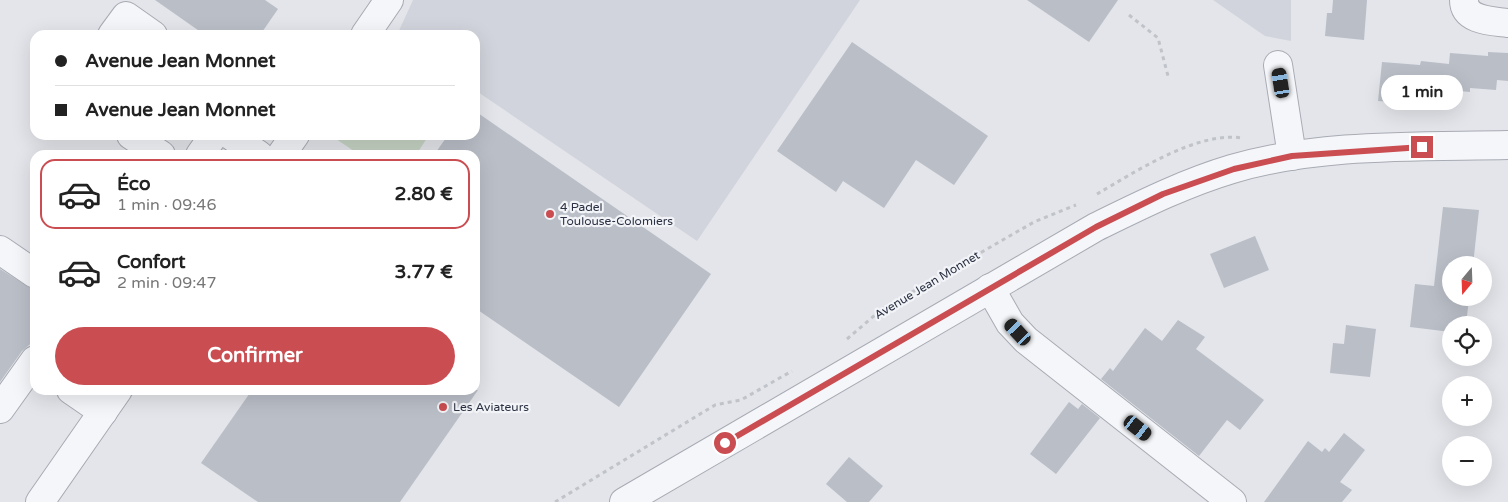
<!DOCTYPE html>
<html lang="fr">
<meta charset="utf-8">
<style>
:root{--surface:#fff;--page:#f6f6f6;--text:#222;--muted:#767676;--line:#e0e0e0;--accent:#ca4d52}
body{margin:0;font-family:"Varela Round",sans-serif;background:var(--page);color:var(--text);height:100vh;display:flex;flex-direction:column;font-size:19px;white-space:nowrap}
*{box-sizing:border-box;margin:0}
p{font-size:16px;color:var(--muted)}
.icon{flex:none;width:28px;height:28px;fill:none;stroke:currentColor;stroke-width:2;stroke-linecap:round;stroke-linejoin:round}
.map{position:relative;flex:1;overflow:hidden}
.details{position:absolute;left:30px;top:150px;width:450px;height:245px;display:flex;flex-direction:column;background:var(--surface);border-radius:15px;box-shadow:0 5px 20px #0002}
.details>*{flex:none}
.banner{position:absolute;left:30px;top:30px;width:450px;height:110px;border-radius:15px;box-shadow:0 5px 20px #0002;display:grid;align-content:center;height:110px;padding:0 25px;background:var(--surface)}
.needle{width:32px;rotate:199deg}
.controls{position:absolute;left:1442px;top:256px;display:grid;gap:10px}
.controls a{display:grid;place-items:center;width:50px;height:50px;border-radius:50%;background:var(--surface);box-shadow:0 5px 20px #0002;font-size:25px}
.end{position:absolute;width:22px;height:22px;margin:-11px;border:6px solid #ca4d52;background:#fff;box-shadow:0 0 0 2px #fff}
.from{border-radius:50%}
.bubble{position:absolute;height:35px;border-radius:18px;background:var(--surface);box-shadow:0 5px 20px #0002;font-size:16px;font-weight:700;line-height:35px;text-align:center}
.car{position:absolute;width:15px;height:30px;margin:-15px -8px;border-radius:6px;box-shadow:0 0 4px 1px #0007;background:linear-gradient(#222 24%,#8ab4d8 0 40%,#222 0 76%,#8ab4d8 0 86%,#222 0)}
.banner b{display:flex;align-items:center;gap:18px;height:48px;font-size:19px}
.banner b+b{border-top:1px solid var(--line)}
.banner i{width:12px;height:12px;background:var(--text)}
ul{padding:9px 0 0;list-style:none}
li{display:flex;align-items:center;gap:15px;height:70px;margin:0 10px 8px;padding:0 15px;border:2px solid transparent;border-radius:15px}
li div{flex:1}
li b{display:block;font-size:19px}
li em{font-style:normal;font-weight:700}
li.selected{border-color:var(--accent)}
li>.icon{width:45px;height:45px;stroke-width:1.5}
.cta{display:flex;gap:10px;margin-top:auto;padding:10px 25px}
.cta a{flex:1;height:58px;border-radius:30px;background:var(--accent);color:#fff;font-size:20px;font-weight:700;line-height:58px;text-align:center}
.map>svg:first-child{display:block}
.built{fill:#d1d4dc}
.green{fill:#c6d4c4}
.building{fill:#babec7}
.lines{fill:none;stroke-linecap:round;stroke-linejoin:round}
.minor-casing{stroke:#a8abb4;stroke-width:30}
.path{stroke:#c0c3c9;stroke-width:3;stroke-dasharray:4 4;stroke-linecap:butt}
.minor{stroke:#f5f6f9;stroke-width:28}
.route{stroke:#ca4d52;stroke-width:6}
.poi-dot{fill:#ca4d52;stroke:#f2f4f8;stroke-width:2}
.labels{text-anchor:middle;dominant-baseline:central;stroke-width:4.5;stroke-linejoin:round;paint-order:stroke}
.poi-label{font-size:12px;fill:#2b3142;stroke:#f2f4f8;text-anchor:start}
.street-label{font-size:12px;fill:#2b3142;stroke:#f2f4f8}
</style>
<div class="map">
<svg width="1508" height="502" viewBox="0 0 1508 502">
<rect width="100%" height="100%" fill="#e3e5ea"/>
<!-- built -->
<g class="built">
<polygon points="413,0 860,0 697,241 475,90 475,35 397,35"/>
<polygon points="1213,0 1291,0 1291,41 1265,36"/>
</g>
<!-- green -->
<polygon class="green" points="338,135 429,135 416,155 360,155 336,139"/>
<!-- building -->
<g class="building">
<polygon points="155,0 265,0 278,9 260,35 205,35"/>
<polygon points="1027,0 1118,0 1089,42"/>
<polygon points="1333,0 1367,0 1364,40 1325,36 1327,13 1332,13"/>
<polygon points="852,42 988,136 954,185 916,160 884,208 843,181 836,192 777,151"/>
<polygon points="1488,52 1508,53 1508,81 1497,80 1496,90 1470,88 1470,92 1429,88 1428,101 1403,98 1403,103 1378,101 1382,62 1420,65 1421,61 1449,64 1450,53 1488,56"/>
<polygon points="475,111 711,274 619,407 475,308 475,155 434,155 448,135 475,135"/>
<polygon points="1443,207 1479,210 1473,265 1451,265 1451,298 1469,298 1466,325 1451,325 1451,332 1410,327 1415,284 1434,286"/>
<polygon points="1255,236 1269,270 1224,288 1210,254"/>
<polygon points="0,269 35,291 35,340 22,351 0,382"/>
<polygon points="1178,320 1205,337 1196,349 1264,400 1240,430 1227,420 1199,456 1101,379 1110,368 1113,371 1145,328 1162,341"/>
<polygon points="1346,325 1376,329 1370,377 1330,373 1333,343 1344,344"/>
<polygon points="252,390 478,390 400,502 258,502 201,463"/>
<polygon points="1069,402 1078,409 1082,404 1100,418 1056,474 1030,454"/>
<polygon points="1344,433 1365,450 1340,482 1352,490 1342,502 1264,502 1308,441 1322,452 1325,448 1329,452"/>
<polygon points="849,457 883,486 869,502 847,502 826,484"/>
</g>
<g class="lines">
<defs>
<g id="minor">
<path d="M 1464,0 C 1464,21 1492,21 1508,23"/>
<polyline points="112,35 126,16 153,35"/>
<polyline points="365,35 389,0"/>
<polyline points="1278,65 1292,156"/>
<polyline points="131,135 161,155"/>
<polyline points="230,135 259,155"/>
<polyline points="200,155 214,135"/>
<polyline points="281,155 295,135"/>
<polyline points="0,250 35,274"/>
<polyline points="990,288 1010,323 1026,340 1232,502"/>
<polyline points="71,390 103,412"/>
<polyline points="0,409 35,360"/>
<polyline points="40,502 118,390"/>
<path d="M 624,502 L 1096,227 C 1141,205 1185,183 1232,169 C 1320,143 1417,147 1508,145"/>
</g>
</defs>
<!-- minor casing -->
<use href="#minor" class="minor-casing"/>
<!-- path -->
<g class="path">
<polyline points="1129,15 1158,38 1168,76"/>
<path d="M 1097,194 C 1135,172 1197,131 1242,138"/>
<polyline points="847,339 881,310 1034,222 1076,205"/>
<polyline points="555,502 715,405 741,400 792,371"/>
</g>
<!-- minor -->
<use href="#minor" class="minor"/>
</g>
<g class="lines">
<!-- route -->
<polyline class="route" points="725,443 1096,227 1163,194 1234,169 1292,156 1422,147"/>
</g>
<!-- markers -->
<g class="poi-dot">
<circle cx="550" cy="214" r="5"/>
<circle cx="443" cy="407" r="5"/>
</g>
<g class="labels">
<!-- poi labels -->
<g class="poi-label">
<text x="560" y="207">4 Padel<tspan x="560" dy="14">Toulouse-Colomiers</tspan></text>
<text x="453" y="407">Les Aviateurs</text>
</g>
<!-- street labels -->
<g class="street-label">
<text transform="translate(927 285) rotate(-31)">Avenue Jean Monnet</text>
</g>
</g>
</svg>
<div class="controls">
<a><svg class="needle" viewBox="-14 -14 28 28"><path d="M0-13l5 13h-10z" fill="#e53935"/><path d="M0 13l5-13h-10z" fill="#767676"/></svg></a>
<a><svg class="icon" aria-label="locate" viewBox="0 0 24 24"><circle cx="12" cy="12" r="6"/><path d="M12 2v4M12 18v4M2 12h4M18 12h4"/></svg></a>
<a>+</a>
<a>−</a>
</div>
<i class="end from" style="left:725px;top:443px"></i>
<i class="end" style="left:1422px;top:147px"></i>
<div class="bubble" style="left:1381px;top:75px;width:82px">1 min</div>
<i class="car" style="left:1281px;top:83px;rotate:351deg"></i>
<i class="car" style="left:1018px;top:332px;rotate:317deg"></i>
<i class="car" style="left:1138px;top:428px;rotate:128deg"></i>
<div class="banner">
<b><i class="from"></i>Avenue Jean Monnet</b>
<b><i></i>Avenue Jean Monnet</b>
</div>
<section class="details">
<ul>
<li class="selected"><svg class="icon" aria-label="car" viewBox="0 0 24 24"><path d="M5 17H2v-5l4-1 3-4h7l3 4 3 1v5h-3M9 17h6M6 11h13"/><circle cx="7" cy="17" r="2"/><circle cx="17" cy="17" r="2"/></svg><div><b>Éco</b><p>1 min · 09:46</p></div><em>2.80 €</em></li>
<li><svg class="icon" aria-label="car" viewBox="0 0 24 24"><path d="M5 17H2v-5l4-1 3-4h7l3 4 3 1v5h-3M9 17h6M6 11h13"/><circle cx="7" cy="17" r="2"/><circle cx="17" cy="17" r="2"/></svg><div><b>Confort</b><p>2 min · 09:47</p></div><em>3.77 €</em></li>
</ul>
<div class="cta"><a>Confirmer</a></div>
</section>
</div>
